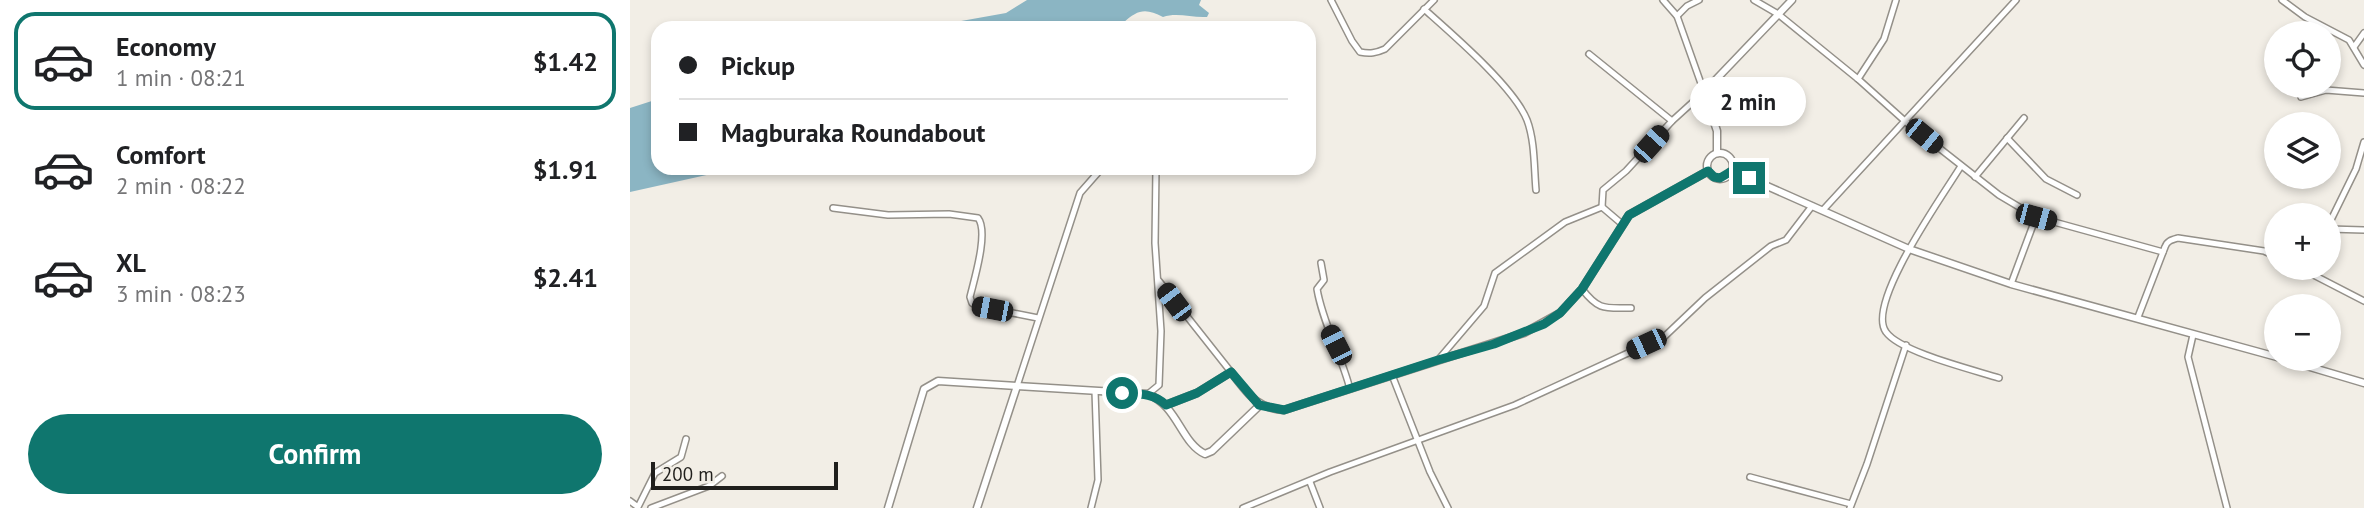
<!DOCTYPE html>
<meta charset="utf-8">
<style>
:root{--surface:#fff;--page:#f2f2f2;--text:#202124;--muted:#757577;--line:#e0e0e0;--accent:#0f766e}
body{margin:0;font-family:"PT Sans",sans-serif;background:var(--page);color:var(--text);height:100vh;display:flex;flex-direction:column;font-size:26px;white-space:nowrap}
*{box-sizing:border-box;margin:0}
p{font-size:23px;color:var(--muted)}
.icon{flex:none;width:38px;height:38px;fill:none;stroke:currentColor;stroke-width:2;stroke-linecap:round;stroke-linejoin:round}
.map{position:relative;flex:1;overflow:hidden}
.panel{display:flex;flex-direction:column;background:var(--surface);width:630px}
.panel>*{flex:none}
.hud{position:absolute;left:21px;top:21px;width:665px;height:154px;border-radius:21px;box-shadow:0 4px 10px #0003;display:grid;align-content:center;height:154px;padding:0 28px;background:var(--surface)}
.tools{position:absolute;left:1634px;top:21px;display:grid;gap:14px}
.tools a{display:grid;place-items:center;width:77px;height:77px;border-radius:50%;background:var(--surface);box-shadow:0 4px 10px #0003;font-size:35px}
.scale{position:absolute;left:21px;bottom:18px;width:187px;box-sizing:border-box;padding-left:7px;border:4px solid #201f1c;border-top:0;font-size:19px;line-height:24px;white-space:nowrap;color:#201f1c;-webkit-text-stroke:5px #f2eee6;paint-order:stroke}
.end{position:absolute;width:32px;height:32px;margin:-16px;border:9px solid #0f766e;background:#fff;box-shadow:0 0 0 4px #fff}
.from{border-radius:50%}
.bubble{position:absolute;height:49px;border-radius:24px;background:var(--surface);box-shadow:0 4px 10px #0003;font-size:23px;font-weight:700;line-height:49px;text-align:center}
.car{position:absolute;width:21px;height:42px;margin:-21px -10px;border-radius:9px;box-shadow:0 0 5px 2px #0007;background:linear-gradient(#222 24%,#8ab4d8 0 40%,#222 0 76%,#8ab4d8 0 86%,#222 0)}
.hud b{display:flex;align-items:center;gap:24px;height:66px;font-size:26px}
.hud b+b{border-top:2px solid var(--line)}
.hud i{width:18px;height:18px;background:var(--text)}
ul{padding:12px 0 0;list-style:none}
li{display:flex;align-items:center;gap:21px;height:98px;margin:0 14px 10px;padding:0 14px;border:4px solid transparent;border-radius:21px}
li div{flex:1}
li b{display:block;font-size:26px}
li em{font-style:normal;font-weight:700}
li.current{border-color:var(--accent)}
li>.icon{width:63px;height:63px;stroke-width:1.5}
.cta{display:flex;gap:14px;margin-top:auto;padding:14px 28px}
.cta a{flex:1;height:80px;border-radius:42px;background:var(--accent);color:#fff;font-size:28px;font-weight:700;line-height:80px;text-align:center}
main{display:flex;flex:1;min-height:0}
.map>svg:first-child{display:block}
.water{fill:#8bb5c3}
.lines{fill:none;stroke-linecap:round;stroke-linejoin:round}
.minor-casing{stroke:#949089;stroke-width:8}
.tertiary-casing{stroke:#949089;stroke-width:9}
.minor{stroke:#fff;stroke-width:5}
.tertiary{stroke:#fff;stroke-width:6}
.route{stroke:#0f766e;stroke-width:9}
</style>
<main>
<section class="panel">
<ul>
<li class="current"><svg class="icon" aria-label="car" viewBox="0 0 24 24"><path d="M5 17H2v-5l4-1 3-4h7l3 4 3 1v5h-3M9 17h6M6 11h13"/><circle cx="7" cy="17" r="2"/><circle cx="17" cy="17" r="2"/></svg><div><b>Economy</b><p>1 min · 08:21</p></div><em>$1.42</em></li>
<li><svg class="icon" aria-label="car" viewBox="0 0 24 24"><path d="M5 17H2v-5l4-1 3-4h7l3 4 3 1v5h-3M9 17h6M6 11h13"/><circle cx="7" cy="17" r="2"/><circle cx="17" cy="17" r="2"/></svg><div><b>Comfort</b><p>2 min · 08:22</p></div><em>$1.91</em></li>
<li><svg class="icon" aria-label="car" viewBox="0 0 24 24"><path d="M5 17H2v-5l4-1 3-4h7l3 4 3 1v5h-3M9 17h6M6 11h13"/><circle cx="7" cy="17" r="2"/><circle cx="17" cy="17" r="2"/></svg><div><b>XL</b><p>3 min · 08:23</p></div><em>$2.41</em></li>
</ul>
<div class="cta"><a>Confirm</a></div>
</section>
<div class="map">
<svg width="1734" height="508" viewBox="0 0 1734 508">
<rect width="100%" height="100%" fill="#f2eee6"/>
<!-- water -->
<g class="water">
<path d="M 397,0 L 571,0 L 569,5 L 579,13 L 577,17 C 562,18 547,12 533,17 C 516,8 508,9 493,23 L 493,28 L 292,28 L 376,13 Z"/>
<polygon points="28,99 28,168 108,168 0,192 0,108"/>
</g>
<g class="lines">
<defs>
<g id="minor">
<path d="M 701,0 L 722,41 L 730,52 C 740,54 746,53 755,49 L 804,0"/>
<polyline points="1124,0 1148,14 1228,79 1276,122 1369,195 1406,217 1533,252"/>
<polyline points="1652,0 1675,17 1719,40 1734,65"/>
<path d="M 794,9 C 822,34 884,87 897,120 C 905,141 904,168 906,190"/>
<polyline points="1047,16 1057,6 1069,0"/>
<polyline points="1724,47 1734,33"/>
<polyline points="959,54 1042,121"/>
<polyline points="1228,79 1254,39 1266,0"/>
<polyline points="1671,97 1696,90 1734,93"/>
<polyline points="1377,138 1416,179 1447,195"/>
<path d="M 1331,166 C 1314,194 1235,304 1256,332 C 1270,352 1344,370 1369,378"/>
<polyline points="1345,177 1394,118"/>
<polyline points="972,207 973,190 996,171 1042,121 1074,92 1047,16 1033,0"/>
<path d="M 203,208 L 258,215 L 319,214 L 348,218 C 359,232 344,280 340,297 L 342,303 L 347,306 L 408,318"/>
<polyline points="1193,210 1386,0"/>
<polyline points="1699,224 1726,169 1734,142"/>
<polyline points="1699,229 1734,230"/>
<path d="M 691,263 L 694,280 L 687,289 C 693,324 711,354 720,389"/>
<polyline points="1670,268 1734,301"/>
<polyline points="529,281 601,372"/>
<polyline points="1381,284 1406,217"/>
<path d="M 952,289 C 969,311 975,308 1001,308"/>
<path d="M 1508,317 L 1535,247 C 1537,241 1541,240 1548,238 L 1634,251 L 1647,257"/>
<polyline points="1563,335 1558,357 1597,508"/>
<polyline points="808,360 854,306 865,273 935,222 972,207 992,224"/>
<polyline points="762,375 800,472 818,508"/>
<polyline points="387,386 450,193 472,168"/>
<polyline points="518,394 529,385 531,331 525,243 526,168"/>
<polyline points="1120,477 1221,504"/>
<polyline points="680,482 690,508"/>
<polyline points="0,501 8,507 25,473 51,457 56,439"/>
<polyline points="21,508 79,486 92,476"/>
<polyline points="461,508 468,480 465,391"/>
<polyline points="613,508 700,472 885,405 1035,336 1075,298 1141,246 1156,240 1182,206"/>
<polyline points="1220,508 1237,464 1276,345"/>
</g>
<g id="tertiary">
<polyline points="1087,153 1087,131 1074,92 1162,0"/>
<circle cx="1090" cy="166" r="13"/>
<polyline points="1100,172 1119,178 1279,249 1381,284 1647,357"/>
<polyline points="1653,359 1734,383"/>
<path d="M 536,405 L 567,393 L 601,372 C 618,393 625,408 654,410 L 894,333 L 930,313 L 952,289 L 999,215 L 1078,171"/>
<polyline points="258,508 294,389 308,381 387,386"/>
<path d="M 347,508 L 387,386 L 518,394 C 548,406 551,443 575,454 L 582,451 L 630,405"/>
</g>
</defs>
<!-- minor casing -->
<use href="#minor" class="minor-casing"/>
<!-- tertiary casing -->
<use href="#tertiary" class="tertiary-casing"/>
<!-- minor -->
<use href="#minor" class="minor"/>
<!-- tertiary -->
<use href="#tertiary" class="tertiary"/>
</g>
<g class="lines">
<!-- route -->
<path class="route" d="M 492,393 C 509,394 523,393 536,405 L 567,393 L 601,372 L 629,405 L 654,410 L 808,360 L 864,344 L 914,324 L 930,313 L 952,289 L 999,215 L 1078,171 L 1084,177 L 1090,178 L 1100,172 L 1119,178"/>
</g>
</svg>
<div class="tools">
<a><svg class="icon" aria-label="locate" viewBox="0 0 24 24"><circle cx="12" cy="12" r="6"/><path d="M12 2v4M12 18v4M2 12h4M18 12h4"/></svg></a>
<a><svg class="icon" aria-label="layers" viewBox="0 0 24 24"><path d="M12 4l9 5-9 5-9-5zM3 14l9 5 9-5"/></svg></a>
<a>+</a>
<a>−</a>
</div>
<div class="scale">200 m</div>
<i class="end from" style="left:492px;top:393px"></i>
<i class="end" style="left:1119px;top:178px"></i>
<div class="bubble" style="left:1060px;top:77px;width:116px">2 min</div>
<i class="car" style="left:1294px;top:136px;rotate:129deg"></i>
<i class="car" style="left:1021px;top:144px;rotate:42deg"></i>
<i class="car" style="left:1406px;top:217px;rotate:105deg"></i>
<i class="car" style="left:544px;top:302px;rotate:323deg"></i>
<i class="car" style="left:362px;top:309px;rotate:281deg"></i>
<i class="car" style="left:1016px;top:344px;rotate:245deg"></i>
<i class="car" style="left:706px;top:345px;rotate:333deg"></i>
<div class="hud">
<b><i class="from"></i>Pickup</b>
<b><i></i>Magburaka Roundabout</b>
</div>
</div>
</main>
